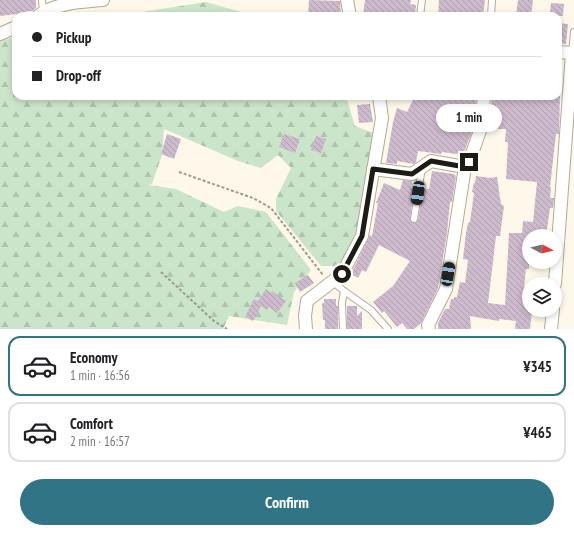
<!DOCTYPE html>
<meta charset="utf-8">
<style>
:root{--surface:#fff;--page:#f6f6f6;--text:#202124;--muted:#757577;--line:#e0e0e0;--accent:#317485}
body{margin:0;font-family:"PT Sans Narrow",sans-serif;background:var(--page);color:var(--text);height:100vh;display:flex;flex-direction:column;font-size:15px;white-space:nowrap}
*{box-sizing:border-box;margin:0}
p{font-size:13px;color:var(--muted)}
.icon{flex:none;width:22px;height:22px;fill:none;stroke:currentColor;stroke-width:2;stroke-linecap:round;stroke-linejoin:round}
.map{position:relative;height:329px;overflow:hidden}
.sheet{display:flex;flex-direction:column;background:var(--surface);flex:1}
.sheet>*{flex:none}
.top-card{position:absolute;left:12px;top:12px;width:550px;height:88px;border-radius:12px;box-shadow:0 2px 6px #0003;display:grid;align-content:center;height:88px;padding:0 20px;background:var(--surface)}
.needle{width:26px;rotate:97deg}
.controls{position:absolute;left:522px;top:229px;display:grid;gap:8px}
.controls a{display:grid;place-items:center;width:40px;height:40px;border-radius:50%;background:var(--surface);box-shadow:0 2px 6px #0003;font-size:20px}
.end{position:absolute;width:18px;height:18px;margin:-9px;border:5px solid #1e1b12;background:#fff;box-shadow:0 0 0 2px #fff}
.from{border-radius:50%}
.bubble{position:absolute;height:28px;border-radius:14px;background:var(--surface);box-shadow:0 2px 6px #0003;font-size:13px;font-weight:800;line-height:28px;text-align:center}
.car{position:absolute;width:12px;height:24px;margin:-12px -6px;border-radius:5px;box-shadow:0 0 3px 1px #0007;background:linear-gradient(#222 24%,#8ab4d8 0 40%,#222 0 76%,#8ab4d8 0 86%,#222 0)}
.top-card b{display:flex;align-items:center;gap:14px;height:38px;font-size:15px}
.top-card b+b{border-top:1px solid var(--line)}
.top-card i{width:10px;height:10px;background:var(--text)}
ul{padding:7px 0 0;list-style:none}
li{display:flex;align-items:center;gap:12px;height:60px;margin:0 8px 6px;padding:0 12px;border:2px solid var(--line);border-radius:12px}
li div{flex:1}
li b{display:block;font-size:15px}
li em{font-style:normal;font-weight:800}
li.selected{border-color:var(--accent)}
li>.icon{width:36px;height:36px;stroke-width:1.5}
.cta{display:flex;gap:8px;margin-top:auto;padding:8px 20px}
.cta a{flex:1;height:46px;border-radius:24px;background:var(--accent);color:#fff;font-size:16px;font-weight:800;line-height:46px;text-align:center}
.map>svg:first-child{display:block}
.forest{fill:url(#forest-firs)}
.building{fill:url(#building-back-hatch)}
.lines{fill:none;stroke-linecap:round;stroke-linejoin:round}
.service-casing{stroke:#b3ab95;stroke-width:8}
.minor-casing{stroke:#b3ab95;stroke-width:14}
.path{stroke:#9f9a8f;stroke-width:2;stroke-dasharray:3 2;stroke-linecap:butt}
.service{stroke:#fff;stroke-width:6}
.minor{stroke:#fff;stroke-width:12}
.route{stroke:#1e1b12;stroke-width:5}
</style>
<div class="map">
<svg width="574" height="329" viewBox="0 0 574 329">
<defs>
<pattern id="forest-firs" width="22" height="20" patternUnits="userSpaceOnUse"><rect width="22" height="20" fill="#cbe5cb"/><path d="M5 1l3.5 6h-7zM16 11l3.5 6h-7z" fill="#aec4ad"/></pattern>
<pattern id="building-back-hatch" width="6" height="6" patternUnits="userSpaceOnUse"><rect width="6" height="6" fill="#cdbacc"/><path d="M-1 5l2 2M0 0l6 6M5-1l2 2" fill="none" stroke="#b09fae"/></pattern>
</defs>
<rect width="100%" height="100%" fill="#fef8ea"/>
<!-- forest -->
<g class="forest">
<polygon points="206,2 255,16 117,16"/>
<polygon points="16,37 16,96 346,96 355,126 376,134 359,227 339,266 321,266 276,211 276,199 291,168 278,155 261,168 238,161 164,129 162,155 152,184 148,185 176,189 224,212 238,206 266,212 311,270 294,292 287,325 229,316 223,329 0,329 0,41"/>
</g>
<!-- building -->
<g class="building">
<polygon points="0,0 36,0 36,8 32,11 26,11 27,14 17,16 16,14 0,16"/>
<polygon points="309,0 340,1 341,16 308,16"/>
<polygon points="365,0 411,0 410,4 416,5 415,14 413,14 413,16 395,15 395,16 363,16"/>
<polygon points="439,0 485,0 483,16 438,16"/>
<polygon points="518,0 533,0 531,16 516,16"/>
<polygon points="551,3 564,4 563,16 554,16 554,12 550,12"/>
<polygon points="558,23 568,24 566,44 558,43"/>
<polygon points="415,96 473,96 473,98 476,98 474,126 463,155 442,152 441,154 418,151 416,162 414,164 397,161 397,164 386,163 393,122 397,108 407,112"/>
<polygon points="492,96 560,96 559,134 556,134 550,187 551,187 550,198 554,198 553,208 550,208 546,236 529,236 529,269 526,269 524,287 529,287 529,310 532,310 530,329 515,329 516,321 499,319 499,321 470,316 471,329 438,329 438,323 445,309 449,309 451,299 454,299 454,297 457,297 460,282 465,283 468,260 463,259 466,233 468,223 470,222 474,193 472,192 474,183 475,183 476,176 490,178 497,177 501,204 504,206 500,236 496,236 488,303 505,305 509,233 522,233 523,221 533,222 537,182 506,179 508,142 505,142 506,129 488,129"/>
<polygon points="370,104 373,122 359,123 357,105"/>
<polygon points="167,134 181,139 174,159 161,154"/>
<polygon points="284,134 300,139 295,153 279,147"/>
<polygon points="316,136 326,139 321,153 311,150"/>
<polygon points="432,171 454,174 456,176 452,202 450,202 447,233 438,288 421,323 414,329 407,329 402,323 397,327 384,311 382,313 373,302 393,286 410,261 379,245 366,272 362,270 358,278 351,274 370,235 372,236 378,203 376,203 384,183 400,190 403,180 412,181 411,188 414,188 410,219 411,222 415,223 418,220 423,189 429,189"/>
<polygon points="308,275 314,283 300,292 295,283"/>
<polygon points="266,289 271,293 272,291 286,301 277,313 269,307 267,310 261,306 253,321 245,317 254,299 258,301"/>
<polygon points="324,299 336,299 336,306 338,306 338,329 325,329 325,320 323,320 322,303 324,303"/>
<polygon points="347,306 357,306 357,316 362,311 362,329 347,329"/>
</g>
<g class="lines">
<defs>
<g id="service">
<polyline points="42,0 43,12"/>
<polyline points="420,16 422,0"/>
<polyline points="491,16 492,0"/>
<polyline points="572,53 574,32"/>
<polyline points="414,219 422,167"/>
<polyline points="333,282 344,291 371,310 388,329"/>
<polyline points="343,329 342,303 344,291"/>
</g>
<g id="minor">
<polyline points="347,0 350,16"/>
<path d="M 38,16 C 54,3 82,2 103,0"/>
<polyline points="0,34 16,27"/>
<polyline points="558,52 574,53"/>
<polyline points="373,169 412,174 431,161 465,167"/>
<polyline points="555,284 572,53"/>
<polyline points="306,329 305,316 307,301 342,274 362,236 382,118 379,96"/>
<polyline points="429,329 428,325 446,289 465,167 469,162 481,128 484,96"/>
<polyline points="551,329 553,310"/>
</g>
</defs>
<!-- service casing -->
<use href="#service" class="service-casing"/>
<!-- minor casing -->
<use href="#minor" class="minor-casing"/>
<!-- path -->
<g class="path">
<polyline points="179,172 253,198 271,208 323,275"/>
<polyline points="161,272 214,321 227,329"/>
</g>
<!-- service -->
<use href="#service" class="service"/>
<!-- minor -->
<use href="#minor" class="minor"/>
</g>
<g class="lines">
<!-- route -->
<polyline class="route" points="342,274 362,236 373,169 412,174 431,161 465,167 469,162"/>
</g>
</svg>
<div class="controls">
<a><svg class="needle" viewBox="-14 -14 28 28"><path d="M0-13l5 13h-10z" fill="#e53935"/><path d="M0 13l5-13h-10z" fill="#757577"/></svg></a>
<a><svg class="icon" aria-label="layers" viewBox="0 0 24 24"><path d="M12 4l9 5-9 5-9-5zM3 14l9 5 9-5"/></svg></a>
</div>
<i class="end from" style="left:342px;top:274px"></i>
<i class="end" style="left:469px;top:162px"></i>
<div class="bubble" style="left:436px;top:104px;width:66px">1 min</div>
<i class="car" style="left:418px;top:193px;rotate:188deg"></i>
<i class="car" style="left:448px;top:274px;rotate:9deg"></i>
<div class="top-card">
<b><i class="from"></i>Pickup</b>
<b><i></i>Drop-off</b>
</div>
</div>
<section class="sheet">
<ul>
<li class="selected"><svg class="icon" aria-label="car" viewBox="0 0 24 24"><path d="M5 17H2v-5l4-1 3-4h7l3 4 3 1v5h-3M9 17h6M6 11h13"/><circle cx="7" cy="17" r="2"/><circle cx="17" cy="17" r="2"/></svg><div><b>Economy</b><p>1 min · 16:56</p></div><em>¥345</em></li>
<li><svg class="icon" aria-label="car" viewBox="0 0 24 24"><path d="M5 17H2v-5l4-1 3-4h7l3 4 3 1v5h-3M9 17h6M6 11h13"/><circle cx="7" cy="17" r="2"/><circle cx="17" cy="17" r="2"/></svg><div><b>Comfort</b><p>2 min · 16:57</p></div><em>¥465</em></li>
</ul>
<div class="cta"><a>Confirm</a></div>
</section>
